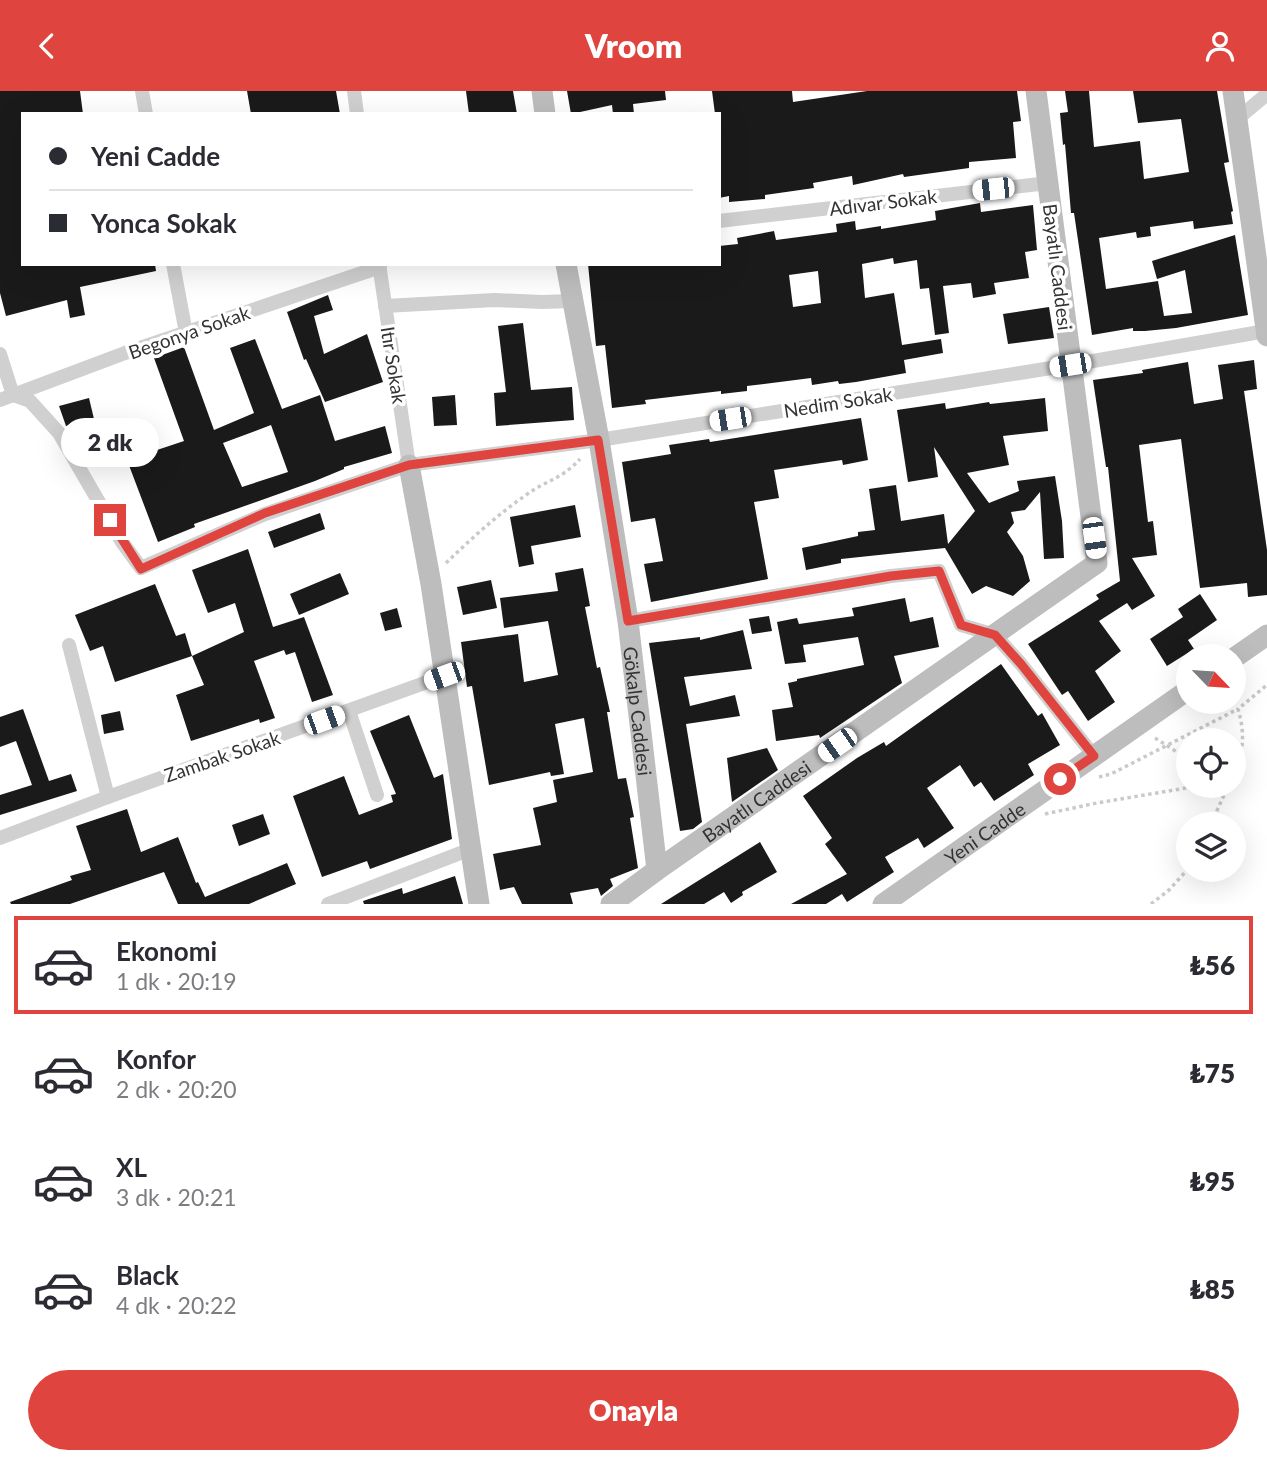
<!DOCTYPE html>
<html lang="tr">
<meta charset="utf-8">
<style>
:root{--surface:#fff;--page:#f7f7f7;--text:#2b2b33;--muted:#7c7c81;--line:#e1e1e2;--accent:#e0443e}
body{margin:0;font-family:Lato,sans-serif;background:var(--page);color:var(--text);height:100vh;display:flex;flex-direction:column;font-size:26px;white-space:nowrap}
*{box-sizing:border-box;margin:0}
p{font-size:23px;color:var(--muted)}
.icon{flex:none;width:38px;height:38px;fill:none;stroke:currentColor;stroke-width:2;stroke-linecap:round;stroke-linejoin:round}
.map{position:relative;height:813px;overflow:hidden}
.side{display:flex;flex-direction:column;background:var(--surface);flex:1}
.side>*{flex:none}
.top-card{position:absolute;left:21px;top:21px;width:700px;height:154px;border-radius:0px;box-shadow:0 7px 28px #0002;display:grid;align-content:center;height:154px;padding:0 28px;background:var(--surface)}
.needle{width:46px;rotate:115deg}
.fabs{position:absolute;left:1176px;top:553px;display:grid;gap:14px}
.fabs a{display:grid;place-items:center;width:70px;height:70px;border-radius:50%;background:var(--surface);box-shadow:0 7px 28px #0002;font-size:35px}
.end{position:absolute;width:32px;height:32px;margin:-16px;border:9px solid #e0443e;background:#fff;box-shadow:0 0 0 4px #fff}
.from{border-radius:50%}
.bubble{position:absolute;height:49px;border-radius:24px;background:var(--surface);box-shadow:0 7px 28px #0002;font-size:23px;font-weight:800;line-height:49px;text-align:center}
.car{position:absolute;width:21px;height:42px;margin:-21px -10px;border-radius:9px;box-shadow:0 0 5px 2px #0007;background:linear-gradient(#fff 24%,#345 0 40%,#fff 0 76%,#345 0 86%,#fff 0)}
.top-card b{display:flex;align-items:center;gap:24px;height:66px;font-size:26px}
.top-card b+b{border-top:2px solid var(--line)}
.top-card i{width:18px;height:18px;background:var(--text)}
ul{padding:12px 0 0;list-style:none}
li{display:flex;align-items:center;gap:21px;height:98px;margin:0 14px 10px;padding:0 14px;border:4px solid transparent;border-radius:0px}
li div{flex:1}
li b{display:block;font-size:26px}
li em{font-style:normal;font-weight:800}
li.current{border-color:var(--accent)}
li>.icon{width:63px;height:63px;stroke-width:1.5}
.primary-button{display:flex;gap:14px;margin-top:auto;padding:14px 28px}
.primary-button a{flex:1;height:80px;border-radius:42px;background:var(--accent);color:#fff;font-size:28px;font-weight:800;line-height:80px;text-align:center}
header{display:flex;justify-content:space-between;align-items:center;height:91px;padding:0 28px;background:var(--accent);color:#fff;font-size:32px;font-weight:800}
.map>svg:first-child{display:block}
.building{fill:#1a1a1a;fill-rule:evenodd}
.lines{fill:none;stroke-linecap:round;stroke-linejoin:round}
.path{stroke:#cacaca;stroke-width:3.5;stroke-dasharray:3.5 3.5;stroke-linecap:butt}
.street{stroke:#d0d0d0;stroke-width:14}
.secondary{stroke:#bdbdbd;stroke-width:21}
.route{stroke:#e0443e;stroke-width:9}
.labels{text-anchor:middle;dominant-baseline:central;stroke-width:7;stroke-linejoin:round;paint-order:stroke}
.street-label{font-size:19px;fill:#333;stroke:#fff}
</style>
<header><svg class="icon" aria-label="back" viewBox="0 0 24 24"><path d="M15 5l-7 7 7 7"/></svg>Vroom<svg class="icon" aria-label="person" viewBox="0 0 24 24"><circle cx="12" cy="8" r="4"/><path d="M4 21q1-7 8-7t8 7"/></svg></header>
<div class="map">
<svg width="1267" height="813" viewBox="0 0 1267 813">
<rect width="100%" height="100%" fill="#fff"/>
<!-- building -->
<g class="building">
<polygon points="0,0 80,0 83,23 23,23 23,173 155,173 156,180 80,196 85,224 70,227 67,209 6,225 0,202"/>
<polygon points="247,0 336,0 340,23 251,23"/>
<polygon points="466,0 513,0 517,23 469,23"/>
<polygon points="567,0 665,0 666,9 633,13 634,23 613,23 612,14 571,23"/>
<polygon points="712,0 792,0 793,11 867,0 1017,0 1021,30 1013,31 1016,67 969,71 969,77 904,86 903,83 853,94 852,85 813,92 814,97 765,104 765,108 729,111 729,105 719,107 719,23 715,23"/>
<polygon points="1065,0 1089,0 1094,56 1140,50 1144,88 1189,81 1181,28 1138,32 1133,0 1217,0 1229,71 1224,72 1233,120 1231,121 1233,133 1194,138 1193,130 1150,136 1151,145 1137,147 1136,141 1099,147 1106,198 1158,190 1164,225 1192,222 1185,179 1157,188 1152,170 1235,144 1248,224 1176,237 1145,240 1133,240 1133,237 1092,244 1074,122 1071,122 1065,53 1063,54 1060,22 1068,21"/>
<path d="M 980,112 L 981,121 L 1033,114 L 1037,159 L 1025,161 L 1029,187 L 994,192 L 996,203 L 973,207 L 971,192 L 943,195 L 949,242 L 935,244 L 929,197 L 920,198 L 917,169 L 894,173 L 893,167 L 862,173 L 865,207 L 894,202 L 902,254 L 941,248 L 943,262 L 904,269 L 906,282 L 856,291 L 839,293 L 838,290 L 812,294 L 811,287 L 747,295 L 747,300 L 721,303 L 721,300 L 645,309 L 646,313 L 612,317 L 605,254 L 596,255 L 588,173 L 719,173 L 719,155 L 738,153 L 737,147 L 774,140 L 776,149 L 837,141 L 836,133 L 855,130 L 856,139 L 881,135 L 881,138 L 936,129 L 935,120 ZM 818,180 L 821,212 L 793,216 L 789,184 Z"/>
<polygon points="328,204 333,219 314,225 324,263 367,243 383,291 325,311 306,268 304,269 287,221"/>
<polygon points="1049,216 1054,247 1008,253 1003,223"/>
<polygon points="523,232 531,299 572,296 574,329 496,335 494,302 506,301 498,235"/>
<path d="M 255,248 L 282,318 L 320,304 L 335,350 L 385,335 L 392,362 L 344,376 L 344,378 L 315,390 L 194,433 L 195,436 L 158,451 L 127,369 L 184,350 L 154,267 L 184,256 L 214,339 L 254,322 L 230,257 ZM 271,334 L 288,381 L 242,396 L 223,352 Z"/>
<polygon points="1254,269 1257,298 1244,300 1267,459 1267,504 1248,506 1247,492 1200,497 1181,348 1139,354 1148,431 1153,430 1157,464 1132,467 1155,505 1132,519 1127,512 1099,530 1121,560 1095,580 1115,611 1088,630 1068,600 1062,604 1028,553 1099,508 1096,504 1120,490 1108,376 1106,376 1093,289 1143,282 1142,279 1188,271 1194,313 1223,308 1218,274"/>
<polygon points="455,304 457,334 434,335 432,306"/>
<polygon points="89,307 94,328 66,335 59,315"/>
<polygon points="1045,307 1048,340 1003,345 1009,374 967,382 989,412 1019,400 1017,390 1055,385 1062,430 1064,467 1044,468 1040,401 1025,419 1011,421 1014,432 1007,441 1023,465 1030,490 1013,505 986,495 972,503 945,457 841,468 841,472 806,479 802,457 858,445 858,441 875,439 869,398 896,394 901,430 944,423 948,453 975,420 934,356 938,386 908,391 897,319 945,312 946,318 989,311 990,313"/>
<polygon points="861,327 868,369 843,374 842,369 774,379 779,407 754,411 768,488 651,511 644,473 663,470 655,427 631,431 622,371 671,363 669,354 709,348 710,351"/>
<polygon points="575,414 581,446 531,455 534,473 519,476 510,426"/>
<polygon points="320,422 325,438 274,457 268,441"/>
<polygon points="248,458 273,536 304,526 333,604 312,611 295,561 286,564 284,559 254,570 275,627 260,632 259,628 191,650 176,604 204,594 192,565 244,541 235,512 208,522 192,479"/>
<polygon points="583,477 590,515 585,516 597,577 600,576 610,621 607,621 618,688 626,687 634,726 630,727 638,777 610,788 613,795 601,805 598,797 570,802 573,813 522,813 514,796 500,799 493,763 541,754 533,717 557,711 553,689 593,681 584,627 555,633 564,683 551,685 550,681 489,694 472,595 467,596 461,551 518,543 524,591 558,584 548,530 504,537 500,507 558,500 555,482"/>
<polygon points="340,482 349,503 299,524 290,503"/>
<polygon points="491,489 497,517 463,524 457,496"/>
<polygon points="155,493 176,545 185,542 192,565 115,591 103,555 90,560 75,524"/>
<polygon points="1200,503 1217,529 1188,549 1194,558 1167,575 1150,548 1183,526 1178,518"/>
<polygon points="905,507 910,531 933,526 939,556 894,565 902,592 820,647 819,644 776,650 772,619 793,616 788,592 797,590 797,588 864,574 858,546 803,554 806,571 785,573 777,531 797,527 799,533 854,525 852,517"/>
<polygon points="397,517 402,536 385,540 380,522"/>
<polygon points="769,525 772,540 752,543 749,528"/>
<polygon points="743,539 752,578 684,586 690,615 735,604 740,625 686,633 702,731 693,738 680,740 649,552 700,546 700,549"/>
<polygon points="1001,573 1038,625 1042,622 1060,654 1028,673 1034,684 994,710 981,691 974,696 960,674 927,697 954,737 924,757 918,747 885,766 894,781 847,811 842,803 826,813 791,813 847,783 825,753 832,747 803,705 857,667 884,651 886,655"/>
<polygon points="23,618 49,690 71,683 77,700 0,724 0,704 32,694 16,650 0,656 0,626"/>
<polygon points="120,620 124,639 104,643 101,624"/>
<polygon points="409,624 434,687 443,683 452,748 370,778 367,770 322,786 293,705 344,685 359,724 393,711 391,704 396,703 370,640"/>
<polygon points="767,657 778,679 732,711 727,667"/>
<polygon points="127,718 141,761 178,746 196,792 198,791 205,806 287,772 296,793 249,813 178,813 164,781 70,813 11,813 10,811 72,789 70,785 91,779 76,735"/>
<polygon points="263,723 270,743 239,755 232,734"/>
<polygon points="760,751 777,781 742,801 743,804 731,812 724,801 704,813 661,813"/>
<polygon points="455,785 463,813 364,813 363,810 402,797 403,803"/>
</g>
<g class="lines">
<!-- path -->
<g class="path">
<path d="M 446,472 C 471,448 497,424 526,404 C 546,389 561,389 580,368"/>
<polyline points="1155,647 1188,668"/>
<path d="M 1234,682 C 1244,660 1245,642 1238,618 L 1267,594"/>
<polyline points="1099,686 1111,683 1238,618"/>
<polyline points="1045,723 1097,712 1198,695"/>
<polyline points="1211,733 1228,695"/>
<polyline points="1151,813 1169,799 1188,778"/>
</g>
<!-- street -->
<g class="street">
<polyline points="142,0 146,23"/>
<polyline points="354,0 357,23"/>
<polyline points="1236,29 1267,3"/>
<polyline points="719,130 1048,92"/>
<polyline points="173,173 186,242"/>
<polyline points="379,173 409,374"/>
<polyline points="385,215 495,209 542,211 572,210"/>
<polyline points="0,263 13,304 30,310 59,342 122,451 141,477 265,423 409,374 599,349 1070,274 1266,240"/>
<polyline points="0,309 125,262 380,176"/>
<polyline points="628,530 891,485 939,480 961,534 995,544 1021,573 1094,665"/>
<polyline points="69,554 108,706"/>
<polyline points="349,620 377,704"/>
<polyline points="0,747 108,706 444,585"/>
<polyline points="328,813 471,758"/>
</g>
<!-- secondary -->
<g class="secondary">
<polyline points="542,0 545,23"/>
<polyline points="1233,0 1267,245"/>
<path id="s1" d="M 566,173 L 599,349 L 628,530 L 657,779"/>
<polyline points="409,374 431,493 479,813"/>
<polyline points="1234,567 1267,544"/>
<path id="s2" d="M 611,813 L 657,779 L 1097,472 L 1036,0"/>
<path id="s3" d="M 883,813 L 1188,599"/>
</g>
</g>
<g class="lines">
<!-- route -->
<polyline class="route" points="110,429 141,478 265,422 409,374 598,349 628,530 891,485 939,480 961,534 995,544 1021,573 1094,665 1060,688"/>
</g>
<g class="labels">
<!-- street labels -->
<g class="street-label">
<text transform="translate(883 111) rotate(-7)">Adıvar Sokak</text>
<text transform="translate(1058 176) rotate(83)">Bayatlı Caddesi</text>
<text transform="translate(189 241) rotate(-19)">Begonya Sokak</text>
<text transform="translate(394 274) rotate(81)">Itır Sokak</text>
<text transform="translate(838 311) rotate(-9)">Nedim Sokak</text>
<text stroke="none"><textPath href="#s1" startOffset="453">Gökalp Caddesi</textPath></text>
<text transform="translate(222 665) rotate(-19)">Zambak Sokak</text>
<text stroke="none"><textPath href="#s2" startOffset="178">Bayatlı Caddesi</textPath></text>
<text stroke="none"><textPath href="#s3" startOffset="124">Yeni Cadde</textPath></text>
</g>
</g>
</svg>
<div class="fabs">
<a><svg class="needle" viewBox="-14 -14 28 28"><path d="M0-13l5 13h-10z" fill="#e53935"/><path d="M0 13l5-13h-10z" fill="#7c7c81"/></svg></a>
<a><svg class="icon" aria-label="locate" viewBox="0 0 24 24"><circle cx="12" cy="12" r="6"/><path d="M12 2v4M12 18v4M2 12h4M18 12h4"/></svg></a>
<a><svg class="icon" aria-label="layers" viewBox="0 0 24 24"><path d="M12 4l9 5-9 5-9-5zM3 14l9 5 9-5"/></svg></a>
</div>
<i class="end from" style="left:1060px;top:688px"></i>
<i class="end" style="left:110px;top:429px"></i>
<div class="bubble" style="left:61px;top:327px;width:98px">2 dk</div>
<i class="car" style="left:993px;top:98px;rotate:264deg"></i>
<i class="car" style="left:1070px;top:274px;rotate:261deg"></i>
<i class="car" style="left:730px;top:328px;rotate:261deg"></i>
<i class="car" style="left:1094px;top:447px;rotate:172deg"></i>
<i class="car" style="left:444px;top:585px;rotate:250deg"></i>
<i class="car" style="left:324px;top:629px;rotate:70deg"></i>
<i class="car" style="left:837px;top:654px;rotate:235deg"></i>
<div class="top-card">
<b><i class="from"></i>Yeni Cadde</b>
<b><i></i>Yonca Sokak</b>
</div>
</div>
<section class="side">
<ul>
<li class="current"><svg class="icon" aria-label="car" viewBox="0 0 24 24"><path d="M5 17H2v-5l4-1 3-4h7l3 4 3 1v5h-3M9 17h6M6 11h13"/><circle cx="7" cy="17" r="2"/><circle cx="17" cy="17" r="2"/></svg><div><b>Ekonomi</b><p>1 dk · 20:19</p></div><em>₺56</em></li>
<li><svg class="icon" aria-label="car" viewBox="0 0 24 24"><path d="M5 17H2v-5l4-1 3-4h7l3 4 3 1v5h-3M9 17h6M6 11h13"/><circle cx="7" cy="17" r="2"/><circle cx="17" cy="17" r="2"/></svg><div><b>Konfor</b><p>2 dk · 20:20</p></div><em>₺75</em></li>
<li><svg class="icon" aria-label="car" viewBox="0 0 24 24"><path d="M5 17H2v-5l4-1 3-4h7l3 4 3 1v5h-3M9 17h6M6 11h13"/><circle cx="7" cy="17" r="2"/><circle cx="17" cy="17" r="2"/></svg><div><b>XL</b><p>3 dk · 20:21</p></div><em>₺95</em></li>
<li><svg class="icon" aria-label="car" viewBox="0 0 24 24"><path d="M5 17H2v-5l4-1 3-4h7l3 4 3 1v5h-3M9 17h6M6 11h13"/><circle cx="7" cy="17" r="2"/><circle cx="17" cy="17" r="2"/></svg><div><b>Black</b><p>4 dk · 20:22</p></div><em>₺85</em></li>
</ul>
<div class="primary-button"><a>Onayla</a></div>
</section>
